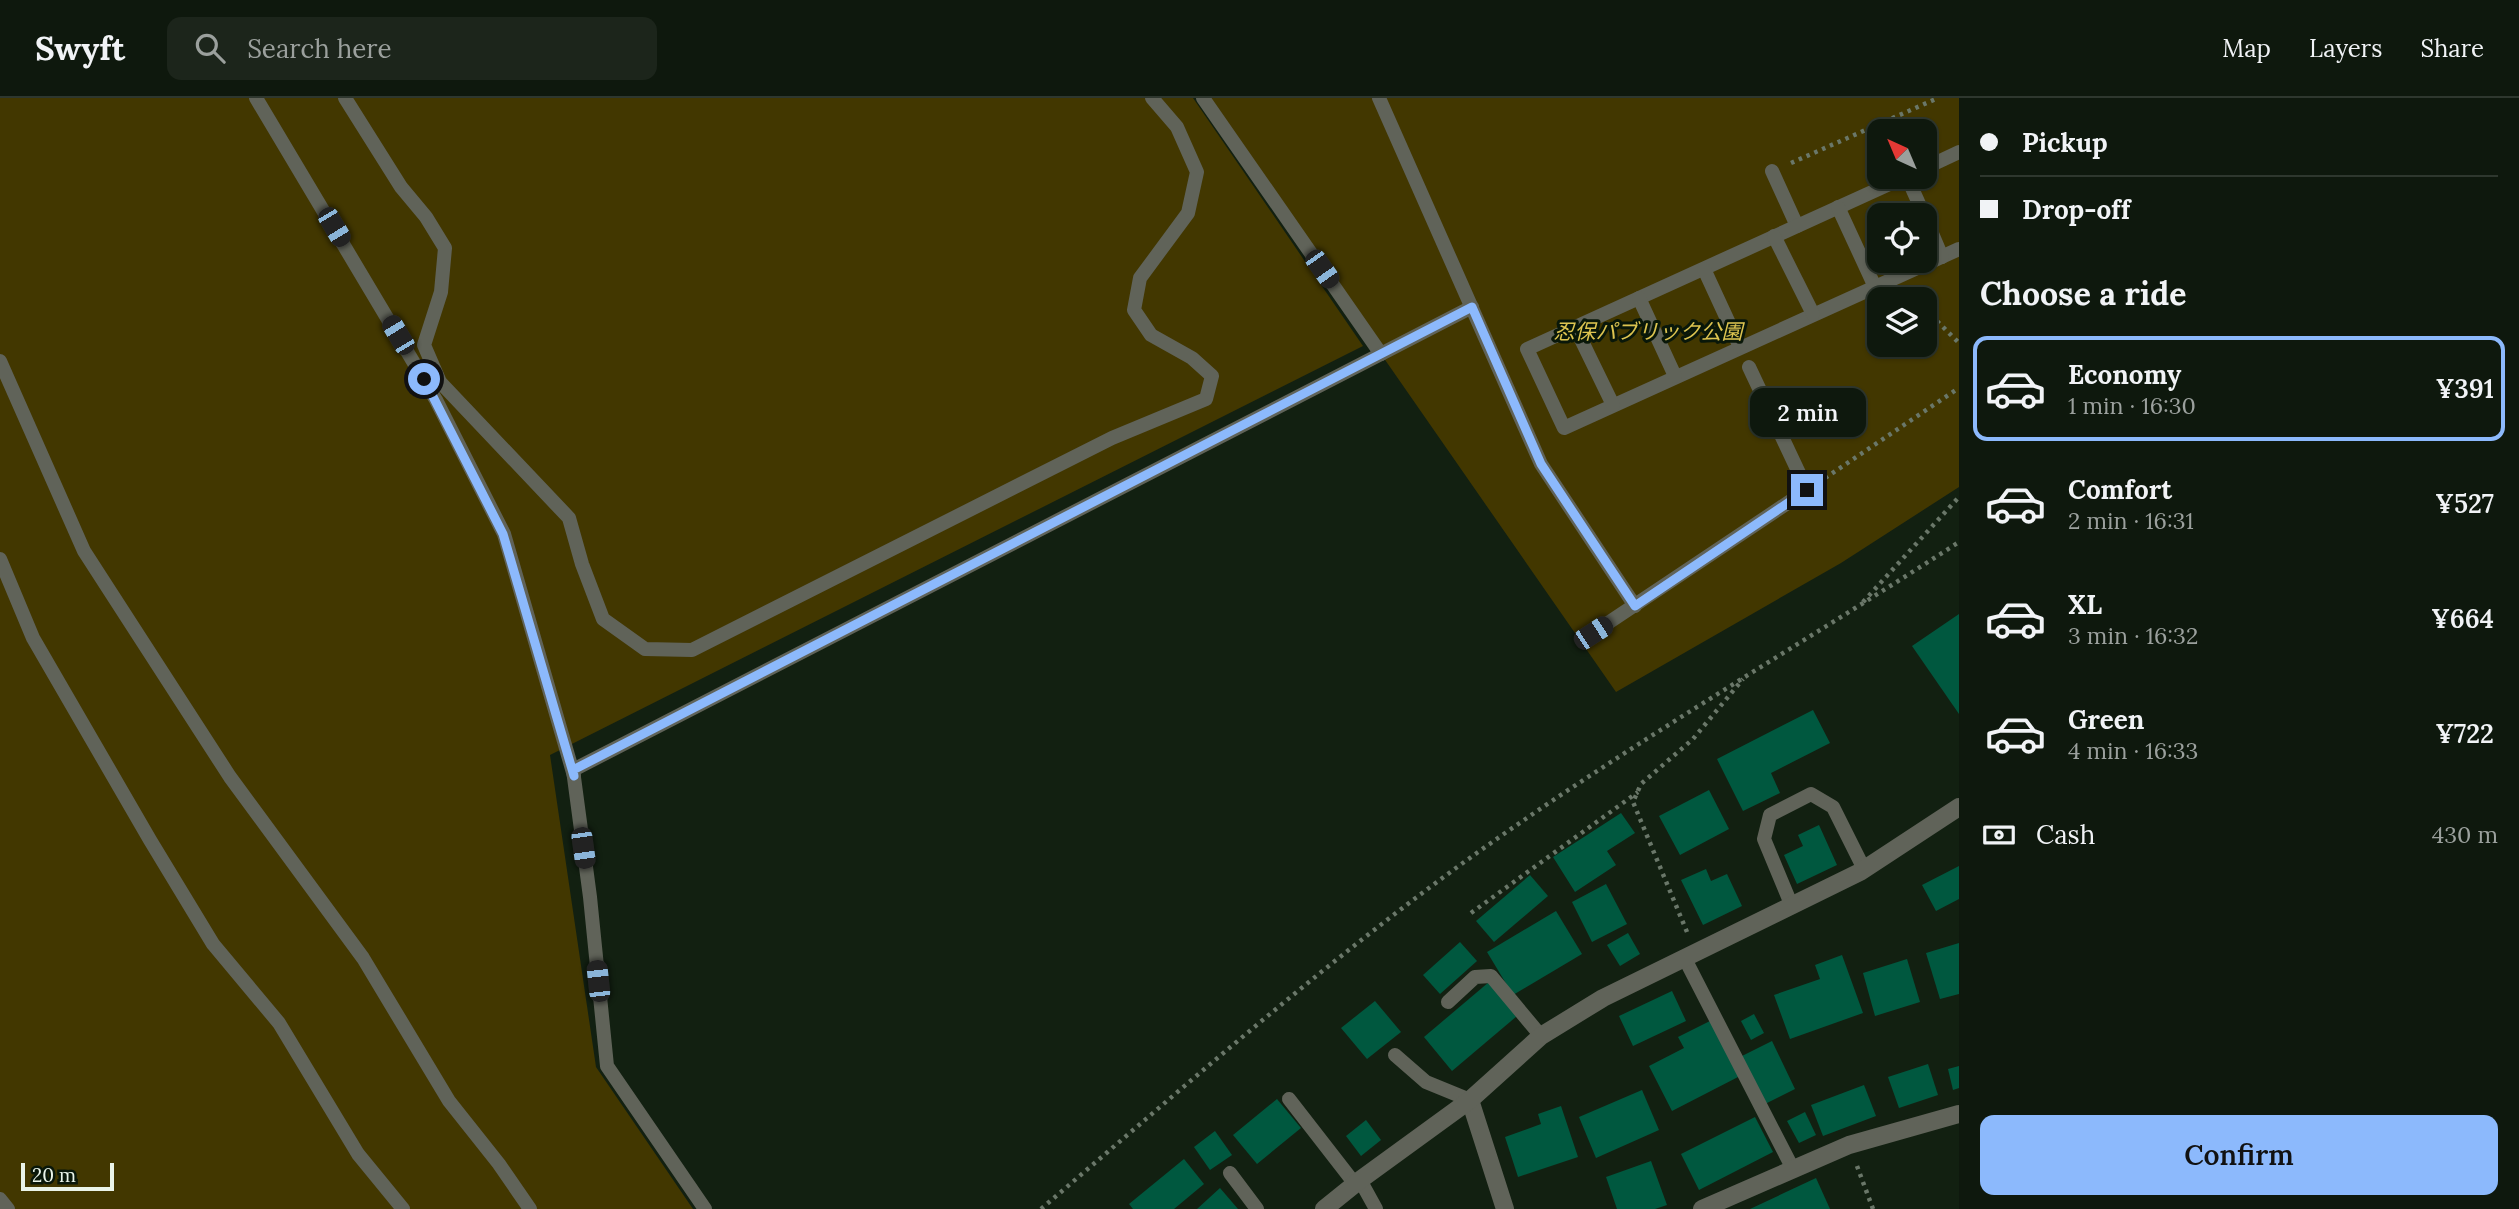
<!DOCTYPE html>
<meta charset="utf-8">
<style>
:root{--surface:#0e180d;--page:#1c251b;--text:#f1f3f6;--muted:#9ba09d;--line:#2e372e;--accent:#8cb9fc}
body{margin:0;font-family:Lora,"Noto Sans JP",serif;background:var(--page);color:var(--text);height:100vh;display:flex;flex-direction:column;font-size:26px;white-space:nowrap}
*{box-sizing:border-box;margin:0}
p{font-size:23px;color:var(--muted)}
.icon{flex:none;width:38px;height:38px;fill:none;stroke:currentColor;stroke-width:2;stroke-linecap:round;stroke-linejoin:round}
.map{position:relative;flex:1;overflow:hidden}
.drawer{display:flex;flex-direction:column;background:var(--surface);width:560px}
.drawer>*{flex:none}
.guide{display:grid;align-content:center;height:154px;padding:0 21px;background:var(--surface)}
.needle{width:46px;rotate:316deg}
.tools{position:absolute;left:1867px;top:21px;display:grid;gap:14px}
.tools a{display:grid;place-items:center;width:70px;height:70px;border-radius:14px;background:var(--surface);box-shadow:0 2px 5px #0004,0 0 0 2px var(--line);font-size:35px}
.scale{position:absolute;left:21px;bottom:18px;width:93px;box-sizing:border-box;padding-left:7px;border:4px solid #eaf4e9;border-top:0;font-size:19px;line-height:24px;white-space:nowrap;color:#eaf4e9;-webkit-text-stroke:5px #091709;paint-order:stroke}
.end{position:absolute;width:32px;height:32px;margin:-16px;border:9px solid #8cb9fc;background:#111;box-shadow:0 0 0 4px #111}
.from{border-radius:50%}
.bubble{position:absolute;height:49px;border-radius:14px;background:var(--surface);box-shadow:0 2px 5px #0004,0 0 0 2px var(--line);font-size:23px;font-weight:600;line-height:49px;text-align:center}
.car{position:absolute;width:21px;height:42px;margin:-21px -10px;border-radius:9px;box-shadow:0 0 5px 2px #0007;background:linear-gradient(#222 24%,#8ab4d8 0 40%,#222 0 76%,#8ab4d8 0 86%,#222 0)}
.guide b{display:flex;align-items:center;gap:24px;height:66px;font-size:26px}
.guide b+b{border-top:2px solid var(--line)}
.guide i{width:18px;height:18px;background:var(--text)}
ul{padding:0;list-style:none}
li{display:flex;align-items:center;gap:21px;height:105px;margin:0 14px 10px;padding:0 7px;border:4px solid transparent;border-radius:14px}
li div{flex:1}
li b{display:block;font-size:26px}
li em{font-style:normal;font-weight:600}
li.active{border-color:var(--accent)}
li>.icon{width:63px;height:63px;stroke-width:1.5}
h2{padding:0 21px;font-size:32px;line-height:84px}
.pay{display:flex;align-items:center;gap:18px;height:77px;padding:0 21px;font-size:26px}
.pay p{margin-inline-start:auto}
.button{display:flex;gap:14px;margin-top:auto;padding:14px 21px}
.button a{flex:1;height:80px;border-radius:14px;background:var(--accent);color:#111;font-size:28px;font-weight:600;line-height:80px;text-align:center}
header{display:flex;align-items:center;gap:42px;box-sizing:border-box;height:98px;padding:0 35px;background:var(--surface);border-bottom:2px solid var(--line)}
header strong{font-size:33px}
nav{display:flex;gap:38px;margin-inline-start:auto;font-size:24px}
.search{width:490px;height:63px;background:var(--page);display:flex;align-items:center;gap:18px;box-sizing:border-box;padding:0 24px;border-radius:14px;color:var(--muted);font-size:26px}
main{display:flex;flex:1;min-height:0}
.map>svg:first-child{display:block}
.green{fill:#423700;fill-rule:evenodd}
.building{fill:#00583f}
.lines{fill:none;stroke-linecap:round;stroke-linejoin:round}
.path{stroke:#6a7769;stroke-width:4.5;stroke-dasharray:3.5 5;stroke-linecap:butt}
.lane{stroke:#606359;stroke-width:14}
.street{stroke:#606359;stroke-width:18}
.route{stroke:#8cb9fc;stroke-width:9}
.labels{text-anchor:middle;dominant-baseline:central;stroke-width:6;stroke-linejoin:round;paint-order:stroke}
.park-label{font-size:21px;font-style:italic;fill:#ddc450;stroke:#091709}
</style>
<header>
<strong>Swyft</strong>
<div class="search"><svg class="icon" aria-label="search" viewBox="0 0 24 24"><circle cx="10" cy="10" r="6"/><path d="M15 15l6 6"/></svg>Search here</div>
<nav><a>Map</a><a>Layers</a><a>Share</a></nav>
</header>
<main>
<div class="map">
<svg width="1959" height="1111" viewBox="0 0 1959 1111">
<rect width="100%" height="100%" fill="#122011"/>
<!-- green -->
<g class="green">
<polygon points="0,0 1193,0 1363,248 550,657 596,969 693,1111 0,1111"/>
<path d="M 1203,0 L 1959,0 L 1959,389 L 1841,465 L 1616,594 ZM 1880,33 L 1925,33 L 1925,79 L 1880,79 ZM 1880,117 L 1925,117 L 1925,163 L 1880,163 ZM 1880,201 L 1925,201 L 1925,247 L 1880,247 Z"/>
</g>
<!-- building -->
<g class="building">
<polygon points="1959,516 1959,616 1912,548"/>
<polygon points="1813,612 1830,645 1771,675 1780,695 1743,713 1717,661"/>
<polygon points="1709,692 1729,731 1680,757 1659,718"/>
<polygon points="1621,715 1635,735 1607,753 1616,767 1575,794 1553,759"/>
<polygon points="1819,727 1837,767 1797,786 1784,757 1803,748 1798,737"/>
<polygon points="1959,768 1959,801 1936,813 1922,787"/>
<polygon points="1706,771 1711,783 1727,776 1742,808 1703,827 1681,782"/>
<polygon points="1530,777 1548,798 1494,844 1476,823"/>
<polygon points="1606,786 1627,826 1592,844 1572,804"/>
<polygon points="1556,813 1582,856 1513,897 1487,854"/>
<polygon points="1628,835 1640,856 1620,868 1607,847"/>
<polygon points="1460,844 1477,863 1440,896 1423,877"/>
<polygon points="1959,845 1959,896 1940,901 1926,855"/>
<polygon points="1842,857 1863,915 1790,941 1774,897 1820,881 1815,867"/>
<polygon points="1907,861 1920,904 1875,918 1863,875"/>
<polygon points="1489,884 1517,918 1452,973 1424,939"/>
<polygon points="1672,893 1686,923 1633,948 1619,918"/>
<polygon points="1375,903 1401,934 1367,961 1341,930"/>
<polygon points="1754,916 1764,935 1751,942 1741,923"/>
<polygon points="1712,922 1740,978 1672,1013 1649,968 1684,950 1678,939"/>
<polygon points="1772,943 1795,991 1765,1006 1742,958"/>
<polygon points="1928,966 1938,997 1899,1010 1888,979"/>
<polygon points="1959,968 1959,990 1953,992 1948,971"/>
<polygon points="1864,987 1876,1018 1823,1038 1811,1007"/>
<polygon points="1642,992 1659,1032 1596,1060 1579,1019"/>
<polygon points="1277,1001 1301,1030 1257,1066 1233,1037"/>
<polygon points="1561,1008 1578,1059 1518,1079 1505,1039 1541,1026 1538,1016"/>
<polygon points="1805,1014 1816,1037 1799,1045 1787,1023"/>
<polygon points="1755,1019 1773,1054 1699,1092 1681,1056"/>
<polygon points="1366,1022 1381,1042 1361,1058 1346,1038"/>
<polygon points="1215,1033 1232,1057 1210,1072 1194,1049"/>
<polygon points="1184,1061 1204,1086 1174,1111 1133,1111 1129,1106"/>
<polygon points="1651,1063 1667,1107 1655,1111 1617,1111 1606,1079"/>
<polygon points="1816,1080 1830,1111 1750,1111"/>
<polygon points="1220,1090 1238,1111 1197,1111"/>
</g>
<g class="lines">
<!-- path -->
<g class="path">
<polyline points="1791,65 1938,0"/>
<polyline points="1925,211 1959,245"/>
<polyline points="1825,380 1959,290"/>
<polyline points="1863,504 1959,399"/>
<polyline points="1471,815 1638,694"/>
<polyline points="1687,834 1633,704 1641,686 1693,641 1743,581"/>
<polyline points="1857,1068 1873,1111"/>
<path d="M 1041,1111 C 1177,995 1311,876 1456,770 C 1617,653 1791,553 1959,444"/>
</g>
<!-- lane -->
<g class="lane">
<polyline points="256,0 436,302 504,436 574,678"/>
<polyline points="345,0 401,89 426,119 445,150 441,194 424,247 440,284 569,420 582,466 603,521 645,551 692,552 1112,340 1206,301 1212,278 1192,260 1151,237 1134,212 1140,180 1188,115 1197,74 1177,29 1152,0"/>
<polyline points="1203,0 1381,256"/>
<polyline points="1379,0 1541,366 1635,508"/>
<polyline points="1925,70 1959,54"/>
<polyline points="1772,73 1797,128"/>
<polyline points="1905,79 1527,251 1564,330 1959,151"/>
<polyline points="1907,79 1924,117"/>
<polyline points="1838,109 1875,189"/>
<polyline points="1925,119 1942,159"/>
<polyline points="1774,138 1813,216"/>
<polyline points="1704,171 1740,249"/>
<polyline points="1639,200 1675,278"/>
<polyline points="1575,229 1613,307"/>
<polyline points="0,263 84,453 230,679 363,860 449,1003 499,1066 530,1111"/>
<polyline points="0,461 33,540 150,742 213,846 279,925 358,1056 403,1111"/>
<polyline points="1593,535 1807,392 1749,269"/>
<polyline points="1791,806 1764,741 1770,717 1811,696 1833,709 1864,771"/>
<polyline points="1684,859 1793,1071"/>
<polyline points="1448,904 1475,879 1491,878 1541,938"/>
<polyline points="1395,957 1426,984 1470,1002"/>
<polyline points="1289,1001 1355,1086"/>
<polyline points="1230,1075 1257,1111"/>
<polyline points="1360,1082 1376,1111"/>
<polyline points="0,1101 8,1111"/>
<polyline points="705,1111 607,968 590,799 573,672 1472,209"/>
</g>
<!-- street -->
<g class="street">
<polyline points="1470,1002 1505,1111"/>
<polyline points="1324,1111 1360,1082 1470,1002 1541,938 1603,900 1860,774 1959,709"/>
<polyline points="1702,1111 1849,1047 1959,1016"/>
</g>
</g>
<g class="lines">
<!-- route -->
<polyline class="route" points="424,281 503,436 574,678 573,672 1472,209 1541,366 1635,508 1807,392"/>
</g>
<g class="labels">
<!-- park labels -->
<g class="park-label">
<text x="1648" y="233">忍保パブリック公園</text>
</g>
</g>
</svg>
<div class="tools">
<a><svg class="needle" viewBox="-14 -14 28 28"><path d="M0-13l5 13h-10z" fill="#e53935"/><path d="M0 13l5-13h-10z" fill="#9ba09d"/></svg></a>
<a><svg class="icon" aria-label="locate" viewBox="0 0 24 24"><circle cx="12" cy="12" r="6"/><path d="M12 2v4M12 18v4M2 12h4M18 12h4"/></svg></a>
<a><svg class="icon" aria-label="layers" viewBox="0 0 24 24"><path d="M12 4l9 5-9 5-9-5zM3 14l9 5 9-5"/></svg></a>
</div>
<div class="scale">20 m</div>
<i class="end from" style="left:424px;top:281px"></i>
<i class="end" style="left:1807px;top:392px"></i>
<div class="bubble" style="left:1750px;top:290px;width:116px">2 min</div>
<i class="car" style="left:334px;top:129px;rotate:149deg"></i>
<i class="car" style="left:1322px;top:171px;rotate:145deg"></i>
<i class="car" style="left:398px;top:237px;rotate:329deg"></i>
<i class="car" style="left:1593px;top:535px;rotate:57deg"></i>
<i class="car" style="left:583px;top:750px;rotate:172deg"></i>
<i class="car" style="left:598px;top:883px;rotate:354deg"></i>
</div>
<section class="drawer">
<div class="guide">
<b><i class="from"></i>Pickup</b>
<b><i></i>Drop-off</b>
</div>
<h2>Choose a ride</h2>
<ul>
<li class="active"><svg class="icon" aria-label="car" viewBox="0 0 24 24"><path d="M5 17H2v-5l4-1 3-4h7l3 4 3 1v5h-3M9 17h6M6 11h13"/><circle cx="7" cy="17" r="2"/><circle cx="17" cy="17" r="2"/></svg><div><b>Economy</b><p>1 min · 16:30</p></div><em>¥391</em></li>
<li><svg class="icon" aria-label="car" viewBox="0 0 24 24"><path d="M5 17H2v-5l4-1 3-4h7l3 4 3 1v5h-3M9 17h6M6 11h13"/><circle cx="7" cy="17" r="2"/><circle cx="17" cy="17" r="2"/></svg><div><b>Comfort</b><p>2 min · 16:31</p></div><em>¥527</em></li>
<li><svg class="icon" aria-label="car" viewBox="0 0 24 24"><path d="M5 17H2v-5l4-1 3-4h7l3 4 3 1v5h-3M9 17h6M6 11h13"/><circle cx="7" cy="17" r="2"/><circle cx="17" cy="17" r="2"/></svg><div><b>XL</b><p>3 min · 16:32</p></div><em>¥664</em></li>
<li><svg class="icon" aria-label="car" viewBox="0 0 24 24"><path d="M5 17H2v-5l4-1 3-4h7l3 4 3 1v5h-3M9 17h6M6 11h13"/><circle cx="7" cy="17" r="2"/><circle cx="17" cy="17" r="2"/></svg><div><b>Green</b><p>4 min · 16:33</p></div><em>¥722</em></li>
</ul>
<div class="pay"><svg class="icon" aria-label="cash" viewBox="0 0 24 24"><path d="M3 7h18v10H3z"/><circle cx="12" cy="12" r="2"/></svg>Cash<p>430 m</p></div>
<div class="button"><a>Confirm</a></div>
</section>
</main>
